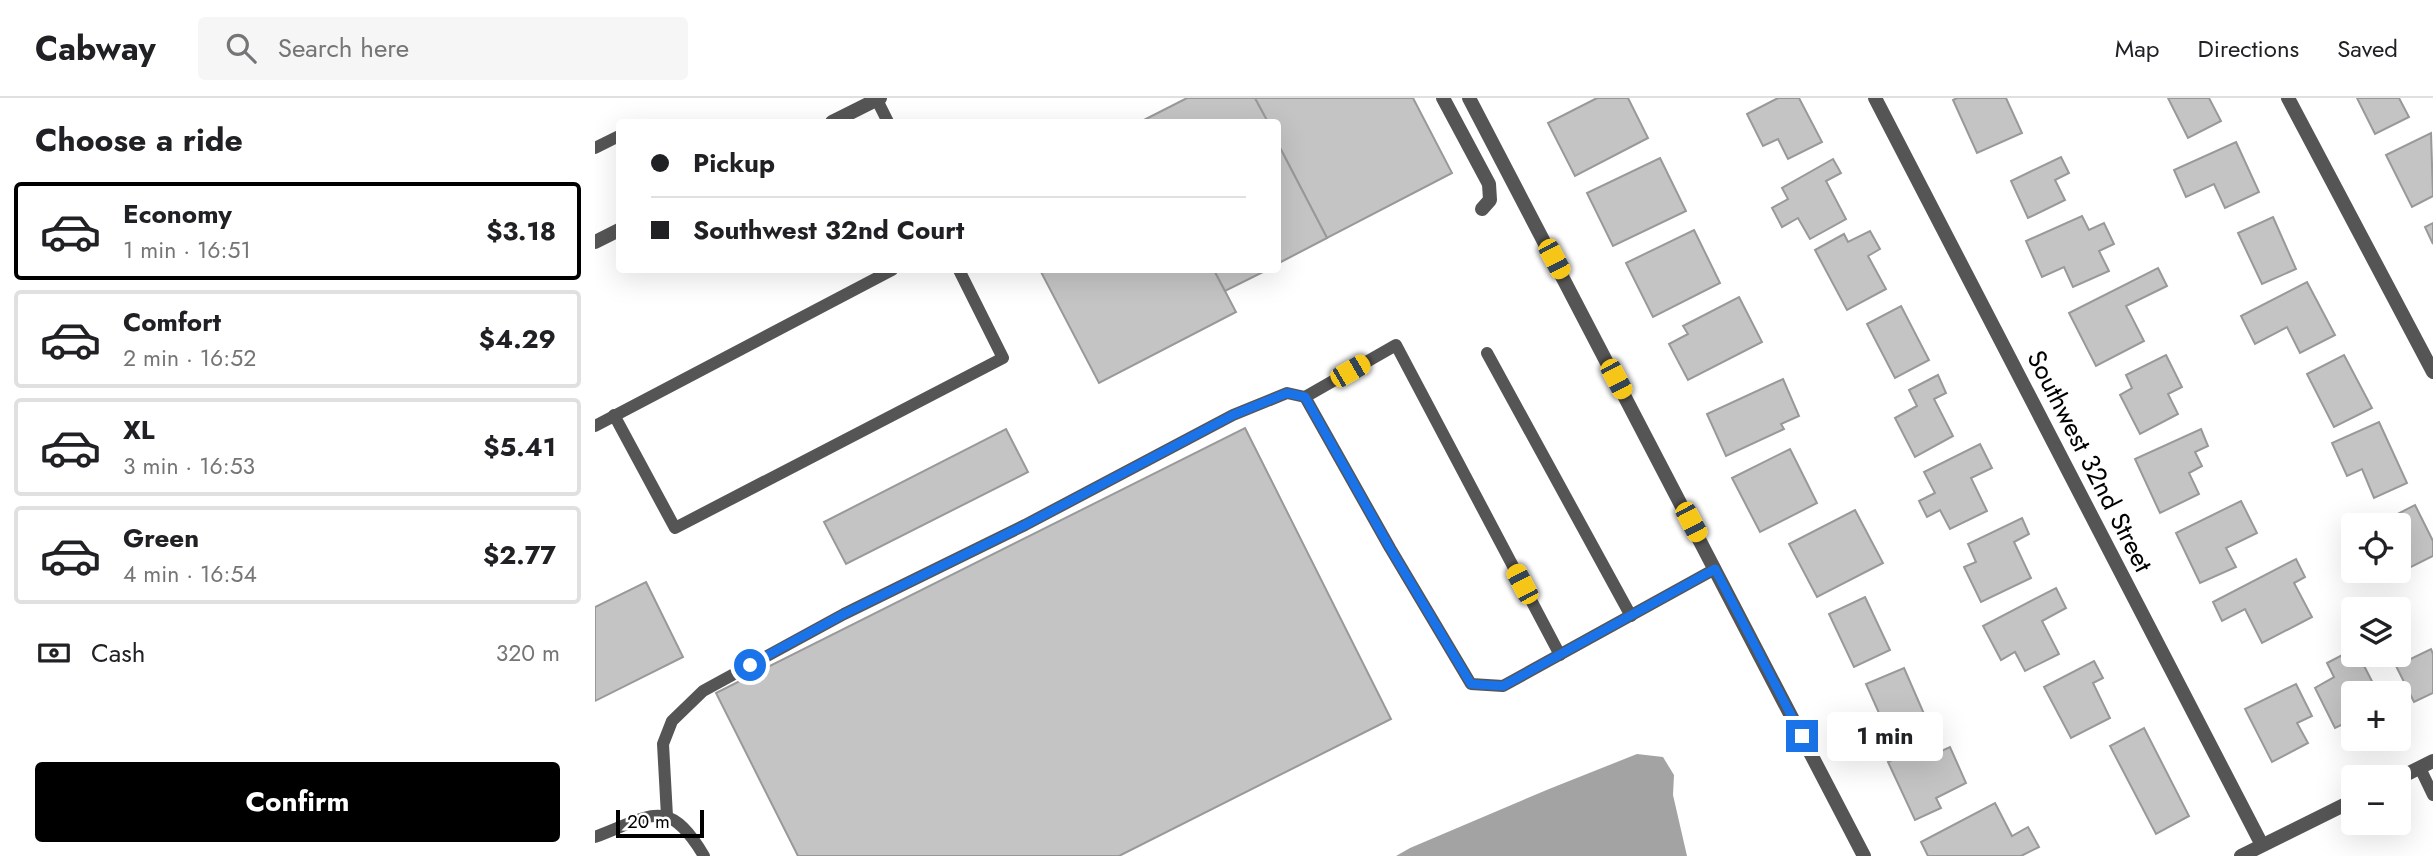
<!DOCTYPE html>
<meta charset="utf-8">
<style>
:root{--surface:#fff;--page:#f6f6f6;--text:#202124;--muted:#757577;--line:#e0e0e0;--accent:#000}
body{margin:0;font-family:Jost,sans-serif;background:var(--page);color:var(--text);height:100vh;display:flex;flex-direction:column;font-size:26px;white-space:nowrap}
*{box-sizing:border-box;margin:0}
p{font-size:23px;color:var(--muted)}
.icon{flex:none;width:38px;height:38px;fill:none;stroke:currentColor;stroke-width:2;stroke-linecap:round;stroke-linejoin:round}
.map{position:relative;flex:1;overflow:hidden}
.side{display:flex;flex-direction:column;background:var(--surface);width:595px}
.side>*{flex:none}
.hud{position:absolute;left:21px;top:21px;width:665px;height:154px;border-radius:7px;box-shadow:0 7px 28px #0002;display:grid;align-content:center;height:154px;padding:0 35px;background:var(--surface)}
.controls{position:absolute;left:1746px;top:415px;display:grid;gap:14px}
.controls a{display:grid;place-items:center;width:70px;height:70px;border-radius:7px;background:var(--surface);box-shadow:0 7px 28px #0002;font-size:35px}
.scale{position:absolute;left:21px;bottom:18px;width:88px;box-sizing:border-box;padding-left:7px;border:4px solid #000;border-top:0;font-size:19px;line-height:24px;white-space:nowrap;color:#000;-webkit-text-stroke:5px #fff;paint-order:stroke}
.end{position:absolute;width:32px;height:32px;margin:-16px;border:9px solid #1a73e8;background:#fff;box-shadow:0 0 0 4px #fff}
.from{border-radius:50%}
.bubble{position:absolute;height:49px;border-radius:7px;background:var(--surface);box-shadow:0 7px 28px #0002;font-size:23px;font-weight:700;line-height:49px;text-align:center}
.car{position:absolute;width:21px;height:42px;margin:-21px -10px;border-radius:9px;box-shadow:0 0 5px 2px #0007;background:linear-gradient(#f5c518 24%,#345 0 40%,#f5c518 0 76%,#345 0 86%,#f5c518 0)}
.hud b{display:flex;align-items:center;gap:24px;height:66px;font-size:26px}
.hud b+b{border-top:2px solid var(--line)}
.hud i{width:18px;height:18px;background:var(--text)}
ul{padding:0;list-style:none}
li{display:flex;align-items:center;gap:21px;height:98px;margin:0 14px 10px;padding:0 21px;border:4px solid var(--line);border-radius:7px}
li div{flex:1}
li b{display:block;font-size:26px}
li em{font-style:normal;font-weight:700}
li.selected{border-color:var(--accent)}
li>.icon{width:63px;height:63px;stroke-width:1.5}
h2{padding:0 35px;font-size:32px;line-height:84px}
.pay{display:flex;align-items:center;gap:18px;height:77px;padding:0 35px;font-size:26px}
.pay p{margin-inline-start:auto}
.primary-button{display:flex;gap:14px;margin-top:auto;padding:14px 35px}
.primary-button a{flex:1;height:80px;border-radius:7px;background:var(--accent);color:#fff;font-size:28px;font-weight:700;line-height:80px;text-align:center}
header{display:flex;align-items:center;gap:42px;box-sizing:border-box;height:98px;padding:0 35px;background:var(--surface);border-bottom:2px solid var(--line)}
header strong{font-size:33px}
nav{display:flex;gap:38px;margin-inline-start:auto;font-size:24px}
.search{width:490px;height:63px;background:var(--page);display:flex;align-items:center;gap:18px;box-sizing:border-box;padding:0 24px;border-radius:7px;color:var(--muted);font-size:26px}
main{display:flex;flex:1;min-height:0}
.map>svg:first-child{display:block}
.water{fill:#a3a3a3}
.building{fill:#c4c4c4;stroke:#999;stroke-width:2}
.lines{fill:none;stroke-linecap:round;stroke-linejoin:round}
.lane{stroke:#555;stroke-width:12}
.street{stroke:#555;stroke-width:14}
.route{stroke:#1a73e8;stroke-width:9}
.labels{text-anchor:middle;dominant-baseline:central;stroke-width:5;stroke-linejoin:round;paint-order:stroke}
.street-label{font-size:26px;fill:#000;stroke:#fff}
</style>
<header>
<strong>Cabway</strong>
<div class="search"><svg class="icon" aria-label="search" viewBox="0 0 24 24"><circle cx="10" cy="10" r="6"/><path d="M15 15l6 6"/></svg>Search here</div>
<nav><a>Map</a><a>Directions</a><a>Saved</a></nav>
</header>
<main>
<section class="side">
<h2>Choose a ride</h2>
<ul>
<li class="selected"><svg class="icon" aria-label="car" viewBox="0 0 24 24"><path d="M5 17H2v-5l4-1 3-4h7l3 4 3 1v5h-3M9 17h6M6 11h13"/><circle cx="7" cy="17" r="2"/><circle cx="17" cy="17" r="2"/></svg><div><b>Economy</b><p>1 min · 16:51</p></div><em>$3.18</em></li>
<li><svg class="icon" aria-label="car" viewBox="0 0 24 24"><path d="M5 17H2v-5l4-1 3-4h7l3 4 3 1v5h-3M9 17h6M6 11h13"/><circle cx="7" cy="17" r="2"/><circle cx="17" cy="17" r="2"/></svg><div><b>Comfort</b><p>2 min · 16:52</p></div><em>$4.29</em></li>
<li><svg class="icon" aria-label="car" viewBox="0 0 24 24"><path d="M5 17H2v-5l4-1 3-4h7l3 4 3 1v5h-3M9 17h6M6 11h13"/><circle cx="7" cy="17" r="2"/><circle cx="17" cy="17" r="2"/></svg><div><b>XL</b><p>3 min · 16:53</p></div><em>$5.41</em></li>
<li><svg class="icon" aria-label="car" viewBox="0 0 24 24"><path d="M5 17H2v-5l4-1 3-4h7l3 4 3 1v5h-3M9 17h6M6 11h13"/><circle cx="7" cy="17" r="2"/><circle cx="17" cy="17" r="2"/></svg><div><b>Green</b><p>4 min · 16:54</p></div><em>$2.77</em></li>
</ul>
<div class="pay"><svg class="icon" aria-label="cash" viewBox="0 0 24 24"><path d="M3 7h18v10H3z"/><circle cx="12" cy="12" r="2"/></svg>Cash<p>320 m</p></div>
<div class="primary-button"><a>Confirm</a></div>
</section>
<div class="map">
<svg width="1838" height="758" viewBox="0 0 1838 758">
<rect width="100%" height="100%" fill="#fff"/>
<!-- water -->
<polygon class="water" points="1042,656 1068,659 1079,677 1078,697 1092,758 801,758 815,750 954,691"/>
<!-- building -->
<g class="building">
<polygon points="592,0 660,0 673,24 545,24"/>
<polygon points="660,0 818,0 857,75 732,140 682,44 682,24 673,24"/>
<polygon points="1002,0 1033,0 1053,40 980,78 953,25"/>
<polygon points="1183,0 1204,0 1227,44 1193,61 1183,41 1168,48 1152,16"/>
<polygon points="1362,0 1411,0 1427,35 1382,55 1358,2"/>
<polygon points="1573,0 1614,0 1626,23 1593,40"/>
<polygon points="1762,0 1804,0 1814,19 1780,36"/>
<polygon points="1836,35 1838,98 1817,109 1791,57"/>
<polygon points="682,44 732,140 682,166"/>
<polygon points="1641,44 1664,94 1630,110 1619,86 1591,99 1579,72"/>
<polygon points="1466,59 1474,75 1460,82 1470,102 1433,120 1416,83"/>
<polygon points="1065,60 1091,113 1018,148 992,95"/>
<polygon points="1238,61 1246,75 1231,83 1251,121 1215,141 1203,120 1187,129 1177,110 1193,101 1187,90"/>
<polygon points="1487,118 1494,132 1509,125 1519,146 1504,153 1514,173 1478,189 1469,169 1447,179 1431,143"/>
<polygon points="1678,119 1701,171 1667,186 1643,135"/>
<polygon points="1838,125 1838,146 1830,129"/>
<polygon points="1099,132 1125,185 1058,219 1031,165"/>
<polygon points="1275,133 1285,151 1273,158 1291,191 1252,212 1220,152 1249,136 1253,144"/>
<polygon points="1563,170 1572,188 1531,208 1549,243 1501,268 1474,215"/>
<polygon points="445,172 619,172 641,214 504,285"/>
<polygon points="619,172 672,172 630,193"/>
<polygon points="1712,184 1740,237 1705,255 1692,229 1660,246 1646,218"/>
<polygon points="1144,199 1167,244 1093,282 1074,246 1093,236 1088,228"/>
<polygon points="1306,208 1334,262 1300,280 1272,226"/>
<polygon points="1571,257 1587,289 1573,296 1583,316 1545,336 1525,297 1537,290 1531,277"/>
<polygon points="1749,257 1777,310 1739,329 1712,276"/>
<polygon points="1343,277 1351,295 1339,301 1358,338 1320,359 1300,320 1322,308 1314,292"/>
<polygon points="1188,281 1204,318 1186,326 1189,331 1131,358 1112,316"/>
<polygon points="1784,324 1812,385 1779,400 1767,371 1752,378 1737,345"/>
<polygon points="650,330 796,621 524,758 203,758 121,595"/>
<polygon points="411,331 433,374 251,466 229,424"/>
<polygon points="1606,331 1613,348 1600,354 1607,368 1594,375 1604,396 1565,415 1540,361"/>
<polygon points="1385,346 1397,370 1376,380 1392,413 1355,431 1345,412 1332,419 1324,403 1340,395 1329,374"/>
<polygon points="1195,351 1222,405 1165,434 1137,380"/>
<polygon points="1646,403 1662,435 1631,450 1641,469 1605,485 1581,435"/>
<polygon points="1820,407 1838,443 1838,458 1810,472 1804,459 1804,427 1788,427 1787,424"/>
<polygon points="1260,412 1288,465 1222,499 1194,446"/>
<polygon points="1427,420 1434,436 1419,444 1436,480 1386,504 1369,469 1381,464 1373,446"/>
<polygon points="1701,461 1710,479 1699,485 1717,519 1667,545 1650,511 1627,523 1618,504"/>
<polygon points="51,484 88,559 0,603 0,509"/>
<polygon points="1461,490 1471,510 1447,523 1464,556 1430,573 1420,554 1406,562 1388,528"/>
<polygon points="1270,499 1295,552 1259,569 1234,516"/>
<polygon points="1759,551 1759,556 1763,556 1783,595 1759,595 1759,621 1740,630 1720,590 1739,579 1732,565"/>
<polygon points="1836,551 1838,556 1838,595 1819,604 1801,568"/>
<polygon points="1499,563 1508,580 1498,585 1515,620 1476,640 1449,589"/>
<polygon points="1309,570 1333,625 1296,642 1271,586"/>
<polygon points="1701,586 1717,618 1702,625 1713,645 1677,664 1650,611"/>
<polygon points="1549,630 1594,718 1561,736 1515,648"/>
<polygon points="1324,649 1329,661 1355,649 1371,685 1341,700 1346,710 1320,722 1293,664"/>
<polygon points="1400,705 1417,738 1433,729 1444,749 1426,758 1333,758 1326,744"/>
</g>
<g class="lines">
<!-- lane -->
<g class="lane">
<polyline points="282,2 293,24"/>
<polyline points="0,50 24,38"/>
<polyline points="892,255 1036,518"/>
<polyline points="710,299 801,247 965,557"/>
<polyline points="19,317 80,430 408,260 364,172"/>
<polyline points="0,328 297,172"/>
<polyline points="1825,670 1838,697"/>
<polyline points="72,718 68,646 77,623 108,593 249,516 430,427 638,317 692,295 710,299 795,450 876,586 908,588 1120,471"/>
<path d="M 0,739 C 56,718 73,697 109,758"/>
</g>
<!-- street -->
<g class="street">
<polyline points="848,0 894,86 895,102 887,111"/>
<polyline points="874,0 1269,758"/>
<polyline points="1280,0 1667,747"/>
<polyline points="1693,0 1838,274"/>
<polyline points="237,24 285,0"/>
<polyline points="0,144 24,132"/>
<polyline points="1804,680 1838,663"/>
<polyline points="1646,758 1759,702"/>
</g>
</g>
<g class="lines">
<!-- route -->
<polyline class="route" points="155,567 249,516 430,427 638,317 692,295 710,299 795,450 876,586 908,588 1120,471 1207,638"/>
</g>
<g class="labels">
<!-- street labels -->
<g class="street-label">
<text transform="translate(1495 363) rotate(63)">Southwest 32nd Street</text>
</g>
</g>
</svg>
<div class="controls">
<a><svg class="icon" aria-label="locate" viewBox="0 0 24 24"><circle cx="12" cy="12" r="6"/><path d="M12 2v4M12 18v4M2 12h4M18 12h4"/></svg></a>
<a><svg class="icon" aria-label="layers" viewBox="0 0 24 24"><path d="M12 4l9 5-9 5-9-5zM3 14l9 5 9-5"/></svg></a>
<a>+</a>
<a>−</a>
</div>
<div class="scale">20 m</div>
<i class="end from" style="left:155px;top:567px"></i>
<i class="end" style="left:1207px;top:638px"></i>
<div class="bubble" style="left:1232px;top:614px;width:116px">1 min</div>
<i class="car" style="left:959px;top:161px;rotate:152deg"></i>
<i class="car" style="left:755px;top:273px;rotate:60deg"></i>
<i class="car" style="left:1021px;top:281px;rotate:152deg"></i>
<i class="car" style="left:1096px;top:424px;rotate:152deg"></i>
<i class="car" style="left:927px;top:486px;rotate:332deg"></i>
<div class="hud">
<b><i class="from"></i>Pickup</b>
<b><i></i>Southwest 32nd Court</b>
</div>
</div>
</main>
